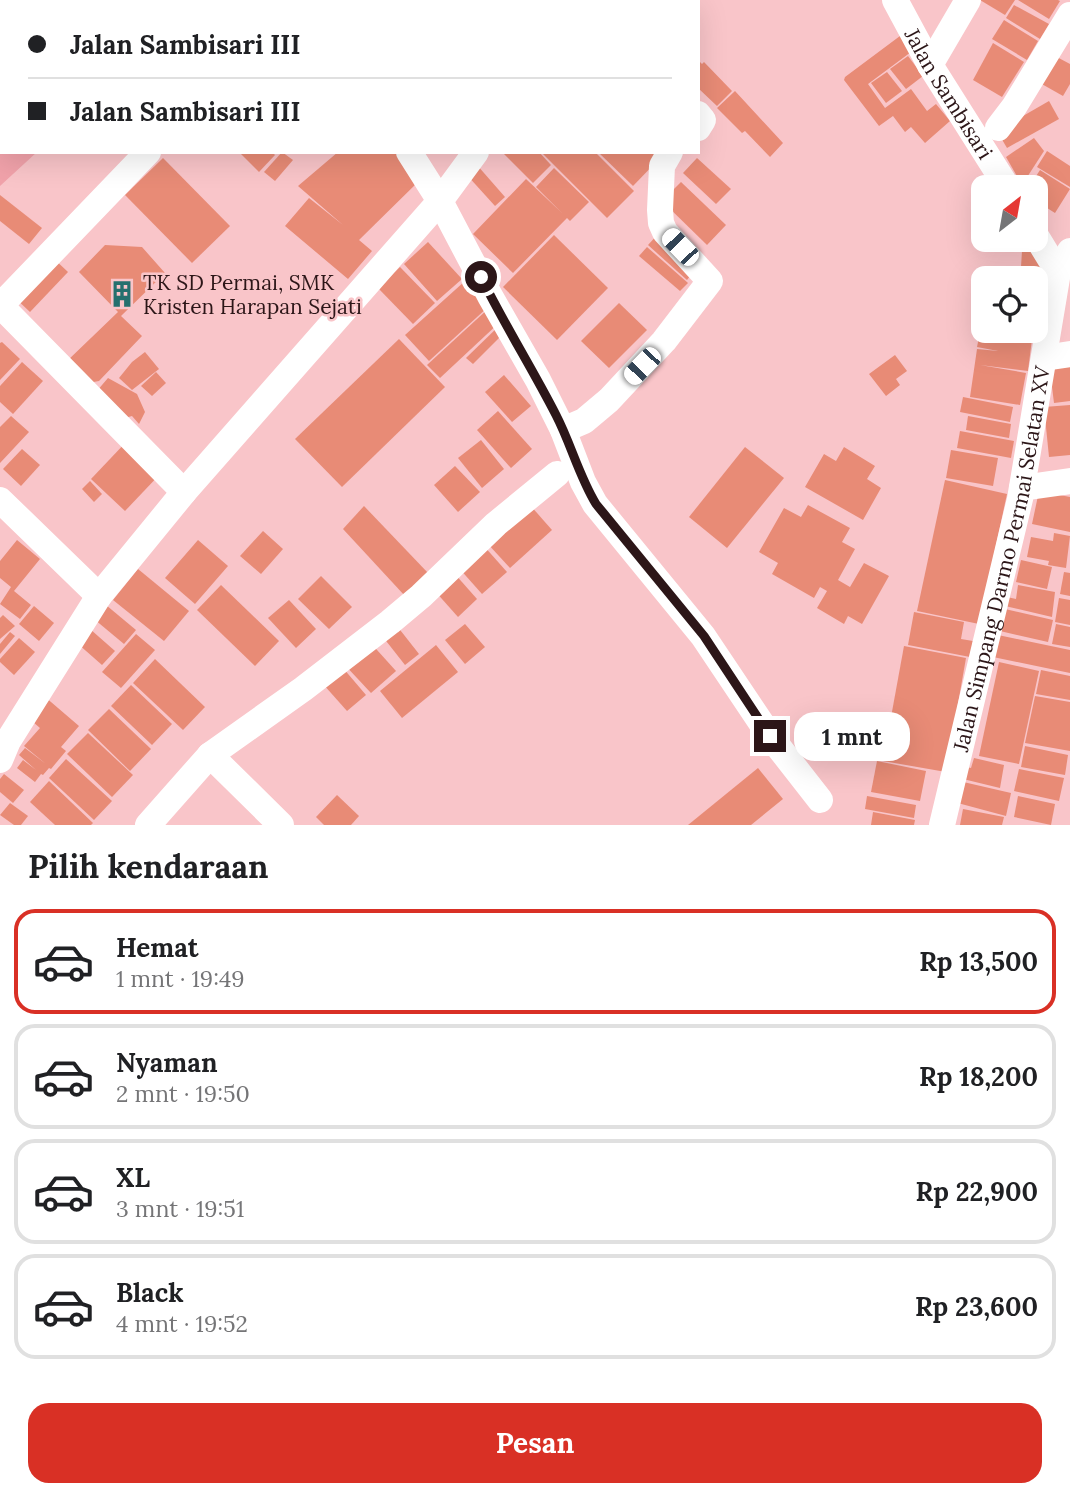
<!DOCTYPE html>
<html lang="id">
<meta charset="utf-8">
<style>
:root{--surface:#fff;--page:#f2f2f2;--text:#202124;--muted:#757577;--line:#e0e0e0;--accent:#d93025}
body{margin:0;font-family:Lora,serif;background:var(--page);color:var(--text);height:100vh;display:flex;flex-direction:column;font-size:26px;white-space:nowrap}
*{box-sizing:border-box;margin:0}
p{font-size:23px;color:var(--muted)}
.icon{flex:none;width:38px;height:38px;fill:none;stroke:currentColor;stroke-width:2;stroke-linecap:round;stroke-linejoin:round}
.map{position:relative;height:825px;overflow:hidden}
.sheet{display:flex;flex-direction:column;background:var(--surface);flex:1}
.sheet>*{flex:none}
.banner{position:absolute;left:0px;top:0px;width:700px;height:154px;box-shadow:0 7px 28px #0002;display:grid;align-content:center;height:154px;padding:0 28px;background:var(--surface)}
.needle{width:46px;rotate:31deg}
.fabs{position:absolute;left:971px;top:175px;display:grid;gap:14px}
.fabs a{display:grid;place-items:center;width:77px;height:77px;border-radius:14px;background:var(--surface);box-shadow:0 7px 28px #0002;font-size:35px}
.end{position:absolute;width:32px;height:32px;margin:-16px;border:9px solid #2c1618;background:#fff;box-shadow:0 0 0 4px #fff}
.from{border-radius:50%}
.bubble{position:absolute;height:49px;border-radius:21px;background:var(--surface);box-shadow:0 7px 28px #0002;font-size:23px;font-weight:700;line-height:49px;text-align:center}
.car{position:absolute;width:21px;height:42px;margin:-21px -10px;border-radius:9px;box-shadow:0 0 5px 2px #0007;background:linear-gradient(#fff 24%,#345 0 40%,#fff 0 76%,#345 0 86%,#fff 0)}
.banner b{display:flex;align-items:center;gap:24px;height:66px;font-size:26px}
.banner b+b{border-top:2px solid var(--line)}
.banner i{width:18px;height:18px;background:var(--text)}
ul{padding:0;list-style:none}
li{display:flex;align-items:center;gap:21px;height:105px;margin:0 14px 10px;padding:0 14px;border:4px solid var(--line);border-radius:21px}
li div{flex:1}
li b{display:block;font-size:26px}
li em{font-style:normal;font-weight:700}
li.selected{border-color:var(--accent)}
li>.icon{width:63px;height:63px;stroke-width:1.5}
h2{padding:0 28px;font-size:32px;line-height:84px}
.cta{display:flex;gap:14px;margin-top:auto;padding:14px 28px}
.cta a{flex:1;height:80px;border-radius:21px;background:var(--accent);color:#fff;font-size:28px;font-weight:700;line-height:80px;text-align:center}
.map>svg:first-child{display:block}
.green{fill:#f1a2aa}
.building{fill:#e88b76}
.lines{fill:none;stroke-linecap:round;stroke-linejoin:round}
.minor{stroke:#fff;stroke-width:26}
.route{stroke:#2c1618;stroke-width:9}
.labels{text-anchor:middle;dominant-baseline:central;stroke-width:5;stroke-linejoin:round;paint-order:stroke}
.street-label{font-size:21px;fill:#2c1618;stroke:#f9c5c9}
.poi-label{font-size:21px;fill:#2c1618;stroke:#f9c5c9;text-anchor:start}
</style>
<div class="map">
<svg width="1070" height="825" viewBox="0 0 1070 825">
<rect width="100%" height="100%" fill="#f9c5c9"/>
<!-- green -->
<polygon class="green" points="0,0 203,0 2,2 2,152 37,152 0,186"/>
<!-- building -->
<g class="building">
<polygon points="980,0 1015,0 1005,15"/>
<polygon points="1018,0 1058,0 1060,1 1049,19"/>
<polygon points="1014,5 1049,24 1040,39 1006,18"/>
<polygon points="1004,20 1038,41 1027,60 992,39"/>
<polygon points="904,33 915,49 868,84 885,108 911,89 927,111 936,104 950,121 925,143 911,127 905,132 893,116 879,126 844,80 845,77"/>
<polygon points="993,43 1024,62 1002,97 973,80"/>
<polygon points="908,56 923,76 906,89 890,69"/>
<polygon points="1055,56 1070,64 1070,84 1063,96 1040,83"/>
<polygon points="698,60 702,64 704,62 732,91 717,106 698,88"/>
<polygon points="887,72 902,91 886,103 871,83"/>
<polygon points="735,91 783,143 770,157 745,131 742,133 717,108"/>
<polygon points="1049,101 1059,119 1007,148 997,131"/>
<polygon points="1034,138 1044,151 1022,185 1006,157"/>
<polygon points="1047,151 1070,166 1070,187 1037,167"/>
<polygon points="243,152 272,152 275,155 259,172 241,154"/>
<polygon points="282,152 293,160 275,181 264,172"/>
<polygon points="338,152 400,152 420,180 359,240 372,251 348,279 285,226 309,198 343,225 298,186"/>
<polygon points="502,152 539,152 551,165 533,183"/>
<polygon points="541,152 595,152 634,191 607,218"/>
<polygon points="598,152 656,152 661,157 633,186"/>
<polygon points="163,158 230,226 192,263 125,195"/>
<polygon points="697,158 731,189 716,204 683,173"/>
<polygon points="477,165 505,197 495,206 466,174"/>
<polygon points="554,168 589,202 570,221 567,218 513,273 473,234 526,179 562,213 536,187"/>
<polygon points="1040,170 1070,189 1055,213 1036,201 1036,187 1029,187"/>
<polygon points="681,182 726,225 707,245 662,201"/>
<polygon points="0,195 42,228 29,244 0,221"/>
<polygon points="659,233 697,267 687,280 648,245"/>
<polygon points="554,235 608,288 557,340 503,287"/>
<polygon points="428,242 462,279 437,301 404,264"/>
<polygon points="105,245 142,247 165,273 121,316 142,336 99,381 88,383 66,362 118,312 79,272"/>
<polygon points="647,247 688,283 680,291 639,256"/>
<polygon points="1022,251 1044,253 1043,270 1021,267"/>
<polygon points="52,257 68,272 30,312 14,297"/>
<polygon points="400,267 435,303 413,324 378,288"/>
<polygon points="1015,268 1043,273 1041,290 1036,289 1036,278 1014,278"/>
<polygon points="465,281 488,307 429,361 405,335"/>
<polygon points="619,303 647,330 609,368 581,341"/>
<polygon points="489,308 501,321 440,378 427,365"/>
<polygon points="502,323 508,329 473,364 466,358"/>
<polygon points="997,331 1035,331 1034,338"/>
<polygon points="980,332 1032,339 1028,371 980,365 1026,373 1020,405 970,397 977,349 998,351 977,347"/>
<polygon points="399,339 445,387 342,487 295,439"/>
<polygon points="2,342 20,359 0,380 0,343"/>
<polygon points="145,352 159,369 132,390 119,378 132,362"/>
<polygon points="895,355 907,371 896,379 900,385 886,396 869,374"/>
<polygon points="1070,360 1070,401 1054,403 1049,363"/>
<polygon points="22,362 43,381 13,414 0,402 0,386"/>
<polygon points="156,372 166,383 152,396 141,386"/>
<polygon points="504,375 531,406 512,422 485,392"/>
<polygon points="108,378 137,394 145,412 139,424 132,416 125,418 96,392"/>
<polygon points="963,397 1013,407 1010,422 960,412"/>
<polygon points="1070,405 1070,455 1049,457 1044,407"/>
<polygon points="498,411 532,449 511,468 477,430"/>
<polygon points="11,416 29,432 0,463 0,427"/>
<polygon points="968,416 1011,424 1009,438 966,430"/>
<polygon points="960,431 1014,441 1011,458 957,448"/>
<polygon points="128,440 162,472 125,511 91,479"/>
<polygon points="481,440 504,469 482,488 458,458"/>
<polygon points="745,447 784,478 727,548 689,517"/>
<polygon points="844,447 875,466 867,479 881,488 863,520 805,487 824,454 836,461"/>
<polygon points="22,449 40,465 21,486 3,469"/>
<polygon points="951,450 998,458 993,486 946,478"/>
<polygon points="455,466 480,492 458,512 434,485"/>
<polygon points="945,480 1007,494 979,624 917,611"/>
<polygon points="90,481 102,494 94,502 82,489"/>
<polygon points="1039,491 1070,497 1070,532 1032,524"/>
<polygon points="530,505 552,530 510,568 487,543"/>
<polygon points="808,505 850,528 842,542 855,549 838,580 850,587 864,563 889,576 862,624 848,616 844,624 817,608 827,591 820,587 814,598 772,574 778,563 759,552 784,508 801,517"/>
<polygon points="364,506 429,574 405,596 343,529"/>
<polygon points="263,531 283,549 261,574 240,556"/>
<polygon points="1054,533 1070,536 1066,568 1048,565 1049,561 1027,557 1031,537 1053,541"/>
<polygon points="17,540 40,559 14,591 31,605 20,619 0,604 11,587 0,578 0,561"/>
<polygon points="198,540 228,566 195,604 165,578"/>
<polygon points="483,545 507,572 482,594 458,567"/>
<polygon points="1021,560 1052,567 1047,589 1016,582"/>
<polygon points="138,569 189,611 164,641 113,600"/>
<polygon points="1064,572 1070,573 1070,596 1060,594"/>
<polygon points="454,573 477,599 458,617 434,590"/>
<polygon points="321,576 352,607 329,629 298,599"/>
<polygon points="221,585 279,641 255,666 197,610"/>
<polygon points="1018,585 1055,592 1052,617 1005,606 1007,597 1016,599"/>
<polygon points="1059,598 1070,600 1070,625 1055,622"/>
<polygon points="289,600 316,629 296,648 268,618"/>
<polygon points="106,605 136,630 124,644 94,619"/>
<polygon points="34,606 54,623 39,641 19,624"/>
<polygon points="1005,609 1053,620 1048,642 1000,631"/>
<polygon points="914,612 964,622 961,639 973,641 970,657 908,645"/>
<polygon points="3,615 15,626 0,639 0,618"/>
<polygon points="465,624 485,647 465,664 445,640"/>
<polygon points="1056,624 1070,627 1070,647 1052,644"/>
<polygon points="397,626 419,654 405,665 383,637"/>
<polygon points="90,629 115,651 102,665 77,643"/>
<polygon points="10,632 15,636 0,654 0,644"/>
<polygon points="136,634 155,650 121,688 102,672"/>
<polygon points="998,635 1070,650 1070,673 993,657"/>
<polygon points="19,638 35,652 14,675 0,662 0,659"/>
<polygon points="368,640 396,671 371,693 343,663"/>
<polygon points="436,645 458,672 402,718 380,691"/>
<polygon points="904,646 966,658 946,772 883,761"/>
<polygon points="155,659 205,707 183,730 133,683"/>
<polygon points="999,662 1039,671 1019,764 979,756"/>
<polygon points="343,668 366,695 347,711 323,684"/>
<polygon points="1041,670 1070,676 1070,700 1036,694"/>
<polygon points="131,685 172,724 152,745 111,706"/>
<polygon points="44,696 79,726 61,747 66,751 51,769 49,768 43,775 41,774 35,782 17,768 23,760 36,770 19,755 25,748 46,764 24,746 40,728 26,716"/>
<polygon points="1035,696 1070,702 1070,751 1025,743"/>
<polygon points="109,709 151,749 130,771 88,730"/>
<polygon points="88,733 133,775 112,797 67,754"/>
<polygon points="1025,746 1068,755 1065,775 1021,767"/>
<polygon points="974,758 1004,765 1000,788 963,779 966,767 971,768"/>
<polygon points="66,759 112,801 94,820 49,778"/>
<polygon points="877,761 926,771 920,801 871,792"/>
<polygon points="758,768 783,799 751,825 688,825"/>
<polygon points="1019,769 1064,778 1059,801 1014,791"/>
<polygon points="4,774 24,790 13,803 0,792 0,779"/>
<polygon points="49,781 93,823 91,825 55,825 30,802"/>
<polygon points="959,781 1011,793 1006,816 954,802"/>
<polygon points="337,795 359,816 351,825 324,825 316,817"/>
<polygon points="867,796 916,805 914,818 865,809"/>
<polygon points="1018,796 1055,804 1051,825 1014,817"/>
<polygon points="10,803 28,816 21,825 14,825 0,815"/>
<polygon points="963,809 1004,817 1002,825 960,825"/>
<polygon points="873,812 915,820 914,825 871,825"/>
</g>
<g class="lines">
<!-- minor -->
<g class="minor">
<polyline points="309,0 310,2"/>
<polyline points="557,0 559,2"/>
<path id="s1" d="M 895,0 L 930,65 L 1007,187"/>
<polyline points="594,2 595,0"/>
<polyline points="930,65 968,0"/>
<polyline points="698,114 703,120 698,128"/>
<polyline points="998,128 1014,107 1070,15"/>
<polyline points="409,152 440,201 490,296 538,380 563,430 583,482 595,504 703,636 770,736 820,800"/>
<polyline points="1036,236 1058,272"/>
<polyline points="0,305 184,492"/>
<polyline points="1,305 148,152"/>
<polyline points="1044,358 1070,354"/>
<polyline points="563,430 584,421 609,400 664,341 710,281 665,232 661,223 660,210 662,166 670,152"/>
<polyline points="1022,488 1070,481"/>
<polyline points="0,500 99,596"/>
<polyline points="210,755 281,825"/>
<polyline points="0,760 8,741 99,596 184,492 440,201 476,152"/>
<polyline points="148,825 210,755 303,689 390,622 421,596 496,524 557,474"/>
<path id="s2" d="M 942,825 L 1020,499 L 1058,272 L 1070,251"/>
</g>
</g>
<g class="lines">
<!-- route -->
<path class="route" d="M 481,277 C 504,324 532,368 556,415 C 571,444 579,476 596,504 L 704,636 L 770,736"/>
</g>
<!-- icons -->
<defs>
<symbol id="building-bare" viewBox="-9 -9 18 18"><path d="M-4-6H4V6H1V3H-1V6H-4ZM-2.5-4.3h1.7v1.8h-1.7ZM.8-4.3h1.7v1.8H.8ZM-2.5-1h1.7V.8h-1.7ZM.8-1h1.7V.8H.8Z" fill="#25706e" stroke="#f9c5c9" stroke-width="2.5" paint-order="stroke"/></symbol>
</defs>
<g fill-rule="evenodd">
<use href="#building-bare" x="103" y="275" width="38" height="38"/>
</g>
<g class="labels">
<!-- street labels -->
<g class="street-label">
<text stroke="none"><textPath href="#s1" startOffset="108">Jalan Sambisari</textPath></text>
<text stroke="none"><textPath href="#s2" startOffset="273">Jalan Simpang Darmo Permai Selatan XV</textPath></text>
</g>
<!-- poi labels -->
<g class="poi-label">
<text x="143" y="282">TK SD Permai, SMK<tspan x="143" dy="24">Kristen Harapan Sejati</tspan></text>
</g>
</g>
</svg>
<div class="fabs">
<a><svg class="needle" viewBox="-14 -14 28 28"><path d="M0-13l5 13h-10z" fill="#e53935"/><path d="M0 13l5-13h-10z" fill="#757577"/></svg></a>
<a><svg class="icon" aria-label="locate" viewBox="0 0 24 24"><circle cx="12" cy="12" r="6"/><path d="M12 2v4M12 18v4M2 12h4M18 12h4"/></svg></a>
</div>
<i class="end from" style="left:481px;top:277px"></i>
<i class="end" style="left:770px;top:736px"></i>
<div class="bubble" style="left:794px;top:712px;width:116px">1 mnt</div>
<i class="car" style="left:680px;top:247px;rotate:316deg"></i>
<i class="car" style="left:642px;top:366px;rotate:224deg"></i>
<div class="banner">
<b><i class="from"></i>Jalan Sambisari III</b>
<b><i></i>Jalan Sambisari III</b>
</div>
</div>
<section class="sheet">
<h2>Pilih kendaraan</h2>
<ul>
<li class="selected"><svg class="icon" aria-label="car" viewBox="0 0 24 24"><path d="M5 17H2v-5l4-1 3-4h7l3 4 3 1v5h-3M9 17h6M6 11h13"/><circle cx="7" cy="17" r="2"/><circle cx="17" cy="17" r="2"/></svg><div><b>Hemat</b><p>1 mnt · 19:49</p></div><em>Rp 13,500</em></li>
<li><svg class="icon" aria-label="car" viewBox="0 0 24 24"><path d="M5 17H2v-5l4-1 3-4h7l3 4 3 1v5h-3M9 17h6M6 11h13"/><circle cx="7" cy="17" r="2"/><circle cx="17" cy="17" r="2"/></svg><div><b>Nyaman</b><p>2 mnt · 19:50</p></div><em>Rp 18,200</em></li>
<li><svg class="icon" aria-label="car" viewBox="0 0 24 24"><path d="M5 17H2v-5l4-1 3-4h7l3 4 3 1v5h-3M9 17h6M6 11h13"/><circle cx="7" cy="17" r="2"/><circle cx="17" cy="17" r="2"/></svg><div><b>XL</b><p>3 mnt · 19:51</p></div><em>Rp 22,900</em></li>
<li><svg class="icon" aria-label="car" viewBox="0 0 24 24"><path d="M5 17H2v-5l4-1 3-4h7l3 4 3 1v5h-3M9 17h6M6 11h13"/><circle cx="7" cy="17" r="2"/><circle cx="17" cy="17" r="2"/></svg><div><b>Black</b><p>4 mnt · 19:52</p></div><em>Rp 23,600</em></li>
</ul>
<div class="cta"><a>Pesan</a></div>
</section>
